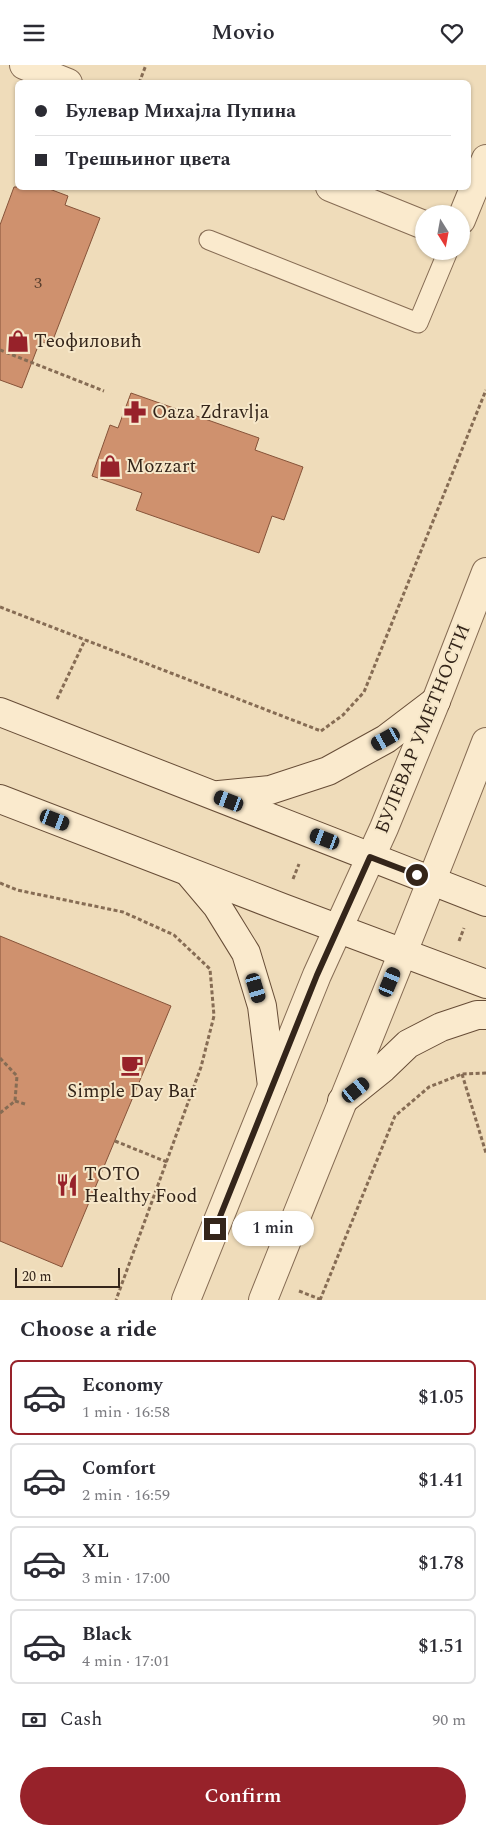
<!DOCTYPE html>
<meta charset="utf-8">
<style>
:root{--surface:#fff;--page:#f2f2f3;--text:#2b2b33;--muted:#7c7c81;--line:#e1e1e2;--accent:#97222a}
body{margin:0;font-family:Spectral,serif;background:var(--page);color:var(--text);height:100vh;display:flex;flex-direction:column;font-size:19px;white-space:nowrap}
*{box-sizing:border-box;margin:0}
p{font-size:16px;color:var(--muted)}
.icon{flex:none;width:28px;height:28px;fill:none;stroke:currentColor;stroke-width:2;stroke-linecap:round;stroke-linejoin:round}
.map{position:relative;height:1235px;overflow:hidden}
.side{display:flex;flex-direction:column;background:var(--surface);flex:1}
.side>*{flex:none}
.hud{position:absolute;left:15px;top:15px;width:456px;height:110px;border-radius:8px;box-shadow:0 1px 4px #0004;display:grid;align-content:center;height:110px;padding:0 20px;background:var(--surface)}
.needle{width:32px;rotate:169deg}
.tools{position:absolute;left:415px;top:140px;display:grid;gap:10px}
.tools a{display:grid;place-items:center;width:55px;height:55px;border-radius:50%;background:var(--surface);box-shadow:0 1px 4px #0004;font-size:25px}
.scale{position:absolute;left:15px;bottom:12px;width:105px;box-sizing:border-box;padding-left:5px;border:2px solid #34251a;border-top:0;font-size:14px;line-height:18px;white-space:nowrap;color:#34251a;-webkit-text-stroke:4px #f6e7c9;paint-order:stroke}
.end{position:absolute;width:22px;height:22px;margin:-11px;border:6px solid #34251a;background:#fff;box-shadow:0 0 0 2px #fff}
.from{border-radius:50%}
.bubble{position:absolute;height:35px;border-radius:18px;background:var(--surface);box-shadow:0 1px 4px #0004;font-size:16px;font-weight:600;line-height:35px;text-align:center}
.car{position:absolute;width:15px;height:30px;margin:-15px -8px;border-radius:6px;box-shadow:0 0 4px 1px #0007;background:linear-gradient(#222 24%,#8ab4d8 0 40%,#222 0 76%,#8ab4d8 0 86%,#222 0)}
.hud b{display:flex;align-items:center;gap:18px;height:48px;font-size:19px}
.hud b+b{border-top:1px solid var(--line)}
.hud i{width:12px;height:12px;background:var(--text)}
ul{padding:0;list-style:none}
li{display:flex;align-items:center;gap:15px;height:75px;margin:0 10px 8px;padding:0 10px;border:2px solid var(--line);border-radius:8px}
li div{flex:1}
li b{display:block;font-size:19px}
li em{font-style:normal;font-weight:600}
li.selected{border-color:var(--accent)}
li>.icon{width:45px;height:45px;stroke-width:1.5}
h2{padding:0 20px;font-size:22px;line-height:60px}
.pay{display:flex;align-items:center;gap:12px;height:55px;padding:0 20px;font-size:19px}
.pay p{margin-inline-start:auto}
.primary-button{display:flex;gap:10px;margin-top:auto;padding:10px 20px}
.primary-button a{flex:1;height:58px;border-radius:30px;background:var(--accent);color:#fff;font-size:20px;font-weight:600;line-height:58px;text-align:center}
header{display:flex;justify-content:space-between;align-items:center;height:65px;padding:0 20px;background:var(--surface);font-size:22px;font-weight:600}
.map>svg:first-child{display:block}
.building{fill:#cf916e;stroke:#865339}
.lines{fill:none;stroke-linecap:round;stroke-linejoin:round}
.service-casing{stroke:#866c54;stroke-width:21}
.minor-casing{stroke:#866c54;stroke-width:30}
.tertiary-casing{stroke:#866c54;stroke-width:30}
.secondary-casing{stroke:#674d37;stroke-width:30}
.path{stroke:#866c54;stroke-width:3;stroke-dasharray:4 2.5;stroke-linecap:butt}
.service{stroke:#faeacd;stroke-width:19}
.minor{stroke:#faeacd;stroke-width:28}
.tertiary{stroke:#faeacd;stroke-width:28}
.secondary{stroke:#faeacd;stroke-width:28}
.route{stroke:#34251a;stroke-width:6}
.labels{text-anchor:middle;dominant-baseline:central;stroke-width:4;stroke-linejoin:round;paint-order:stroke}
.number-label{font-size:16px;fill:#5b402f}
.poi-label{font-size:19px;fill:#34251a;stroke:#f6e7c9;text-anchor:start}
.street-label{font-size:19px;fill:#34251a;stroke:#f6e7c9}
</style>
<header><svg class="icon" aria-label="menu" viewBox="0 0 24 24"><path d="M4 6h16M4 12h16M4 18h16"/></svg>Movio<svg class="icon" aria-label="heart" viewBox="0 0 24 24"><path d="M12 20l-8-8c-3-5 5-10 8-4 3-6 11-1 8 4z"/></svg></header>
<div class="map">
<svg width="486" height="1235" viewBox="0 0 486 1235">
<rect width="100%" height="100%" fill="#efdcba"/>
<!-- building -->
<g class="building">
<polygon points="14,122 44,122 68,131 65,140 100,153 51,280 40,276 22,323 0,315 0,160"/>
<polygon points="131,328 259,373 255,385 303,402 284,455 272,451 259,488 136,445 142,428 92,411 110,360 118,363"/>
<polygon points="0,871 171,941 62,1202 0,1176"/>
</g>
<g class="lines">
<defs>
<polyline id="service" points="209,175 418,258 448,186"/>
<g id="minor">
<polyline points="24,0 68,18"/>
<polyline points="330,122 424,160"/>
<polyline points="461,155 486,94"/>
</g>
<g id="tertiary">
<polyline points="186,1235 317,910 384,763 436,636 486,507"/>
<path d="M 263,1235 C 337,1049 414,864 486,677"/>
</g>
<g id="secondary">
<polyline points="0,647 486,837"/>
<polyline points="219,730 270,725 328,706 386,674 436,636"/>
<polyline points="0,734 283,843 486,919"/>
<polyline points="190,809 217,841 246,888 262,941 272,1021"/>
<polyline points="342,1036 383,1003 408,979 441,962 477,950 486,950"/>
</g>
</defs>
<!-- service casing -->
<use href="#service" class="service-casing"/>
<!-- minor casing -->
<use href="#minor" class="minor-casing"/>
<!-- tertiary casing -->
<use href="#tertiary" class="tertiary-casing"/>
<!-- secondary casing -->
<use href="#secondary" class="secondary-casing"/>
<!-- path -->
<g class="path">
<polyline points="139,18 146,0"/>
<polyline points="0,285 104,326"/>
<polyline points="0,542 321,666"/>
<polyline points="57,634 85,575"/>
<polyline points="321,666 343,650 364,627 486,325"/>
<polyline points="293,814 299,799"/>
<polyline points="0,818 17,825 123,847 174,870 210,904 214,951 201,1002 116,1235"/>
<polyline points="459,876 464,863"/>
<polyline points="0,993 17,1011 15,1036 0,1048"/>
<polyline points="462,1009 486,1088"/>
<polyline points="15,1036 25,1039"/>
<polyline points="115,1076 167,1097"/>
<polyline points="299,1226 322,1235"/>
<polyline points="320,1235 395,1051 429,1022 462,1009 486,1008"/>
</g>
<!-- service -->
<use href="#service" class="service"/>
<!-- minor -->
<use href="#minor" class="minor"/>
<!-- tertiary -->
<use href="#tertiary" class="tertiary"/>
<!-- secondary -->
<use href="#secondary" class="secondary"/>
</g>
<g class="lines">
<!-- route -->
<polyline class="route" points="215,1164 317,910 370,792 417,810"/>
</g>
<!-- icons -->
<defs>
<symbol id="shop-bare" viewBox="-9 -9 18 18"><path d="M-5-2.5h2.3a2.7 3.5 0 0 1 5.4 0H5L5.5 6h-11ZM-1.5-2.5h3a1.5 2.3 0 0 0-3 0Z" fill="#97222a" stroke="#f6e7c9" stroke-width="2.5" paint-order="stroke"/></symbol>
<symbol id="pharmacy-bare" viewBox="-9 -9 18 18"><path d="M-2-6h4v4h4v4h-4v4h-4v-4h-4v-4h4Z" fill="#97222a" stroke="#f6e7c9" stroke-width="2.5" paint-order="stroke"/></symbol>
<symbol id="cafe-bare" viewBox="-9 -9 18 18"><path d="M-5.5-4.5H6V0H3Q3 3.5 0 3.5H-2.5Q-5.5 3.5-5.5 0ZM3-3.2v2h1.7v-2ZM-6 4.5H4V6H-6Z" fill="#97222a" stroke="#f6e7c9" stroke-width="2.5" paint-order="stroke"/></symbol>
<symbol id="restaurant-bare" viewBox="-9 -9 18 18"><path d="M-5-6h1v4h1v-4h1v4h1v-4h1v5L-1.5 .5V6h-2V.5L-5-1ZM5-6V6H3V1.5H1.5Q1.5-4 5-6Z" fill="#97222a" stroke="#f6e7c9" stroke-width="2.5" paint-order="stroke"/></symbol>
</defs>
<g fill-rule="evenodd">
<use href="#shop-bare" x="2" y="260" width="32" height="32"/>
<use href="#pharmacy-bare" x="119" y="331" width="32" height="32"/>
<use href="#shop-bare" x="94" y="385" width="32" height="32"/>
<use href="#cafe-bare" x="116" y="984" width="32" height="32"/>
<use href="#restaurant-bare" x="51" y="1104" width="32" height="32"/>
</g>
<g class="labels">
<!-- number labels -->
<g class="number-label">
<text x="38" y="218">3</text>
</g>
<!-- poi labels -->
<g class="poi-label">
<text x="34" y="276">Теофиловић</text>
<text x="152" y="347">Oaza Zdravlja</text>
<text x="126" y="401">Mozzart</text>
<text x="132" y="1026" text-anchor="middle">Simple Day Bar</text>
<text x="84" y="1109">TOTO<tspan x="84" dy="22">Healthy Food</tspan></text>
</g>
<!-- street labels -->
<g class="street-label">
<text transform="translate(423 664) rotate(-68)">БУЛЕВАР УМЕТНОСТИ</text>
</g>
</g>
</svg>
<div class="tools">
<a><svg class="needle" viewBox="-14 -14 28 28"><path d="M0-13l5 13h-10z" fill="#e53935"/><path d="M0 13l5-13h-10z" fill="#7c7c81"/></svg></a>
</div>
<div class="scale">20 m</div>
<i class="end from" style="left:417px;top:810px"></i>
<i class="end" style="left:215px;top:1164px"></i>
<div class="bubble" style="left:232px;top:1146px;width:82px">1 min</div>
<i class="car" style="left:386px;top:674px;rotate:241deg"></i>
<i class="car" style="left:229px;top:736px;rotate:291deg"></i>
<i class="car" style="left:55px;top:755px;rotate:111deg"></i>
<i class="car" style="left:325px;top:774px;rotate:291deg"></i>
<i class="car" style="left:390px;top:917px;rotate:23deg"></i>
<i class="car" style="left:256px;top:923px;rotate:163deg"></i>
<i class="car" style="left:356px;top:1025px;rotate:51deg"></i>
<div class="hud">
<b><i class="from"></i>Булевар Михајла Пупина</b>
<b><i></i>Трешњиног цвета</b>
</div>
</div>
<section class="side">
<h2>Choose a ride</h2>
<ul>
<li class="selected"><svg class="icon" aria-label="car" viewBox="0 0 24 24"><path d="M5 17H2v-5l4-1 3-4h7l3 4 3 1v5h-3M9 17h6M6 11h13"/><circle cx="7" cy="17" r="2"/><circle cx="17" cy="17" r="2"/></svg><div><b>Economy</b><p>1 min · 16:58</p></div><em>$1.05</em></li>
<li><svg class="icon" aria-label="car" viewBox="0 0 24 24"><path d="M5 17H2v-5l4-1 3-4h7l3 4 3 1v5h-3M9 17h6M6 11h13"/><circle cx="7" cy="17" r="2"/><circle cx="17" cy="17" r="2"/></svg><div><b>Comfort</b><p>2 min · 16:59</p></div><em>$1.41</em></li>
<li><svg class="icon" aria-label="car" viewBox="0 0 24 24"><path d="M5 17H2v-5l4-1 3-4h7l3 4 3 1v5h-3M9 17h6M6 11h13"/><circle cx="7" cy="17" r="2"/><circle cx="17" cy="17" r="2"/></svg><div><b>XL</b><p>3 min · 17:00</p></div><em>$1.78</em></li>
<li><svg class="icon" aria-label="car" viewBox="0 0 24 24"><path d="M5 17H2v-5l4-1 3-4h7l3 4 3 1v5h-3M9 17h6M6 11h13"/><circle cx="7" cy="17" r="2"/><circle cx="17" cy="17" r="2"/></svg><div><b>Black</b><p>4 min · 17:01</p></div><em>$1.51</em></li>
</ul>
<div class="pay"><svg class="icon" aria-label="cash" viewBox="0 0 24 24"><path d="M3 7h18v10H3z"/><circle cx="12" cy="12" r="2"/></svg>Cash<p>90 m</p></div>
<div class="primary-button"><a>Confirm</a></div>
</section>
